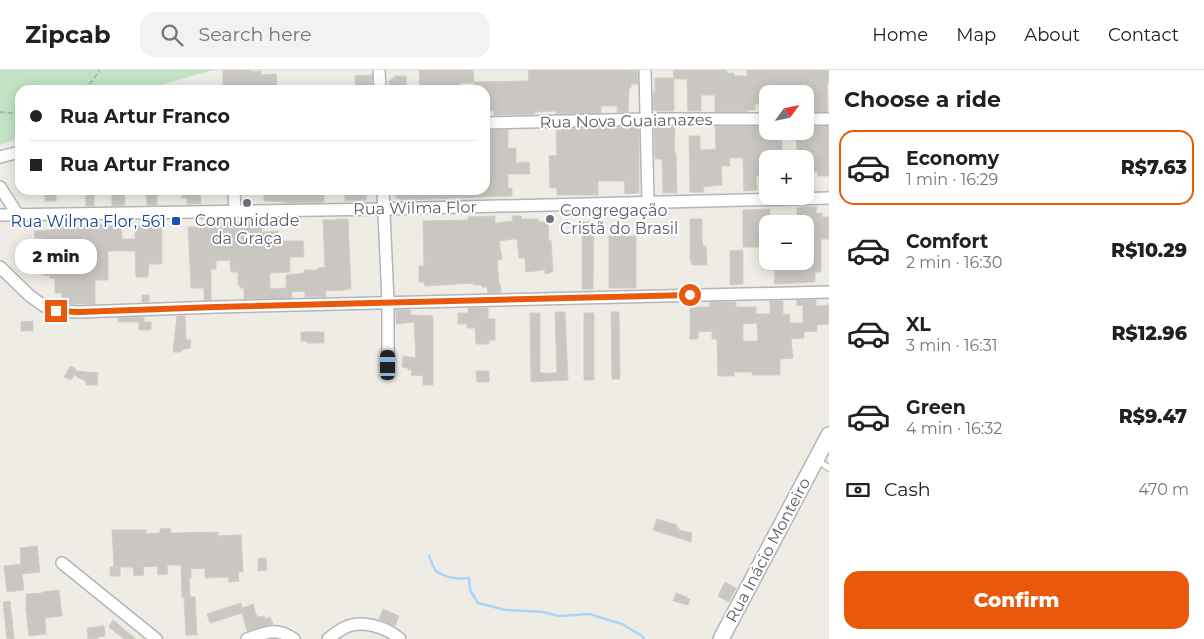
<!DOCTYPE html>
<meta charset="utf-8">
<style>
:root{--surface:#fff;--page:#f2f2f2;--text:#202124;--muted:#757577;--line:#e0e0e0;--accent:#ea580c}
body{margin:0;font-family:Montserrat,sans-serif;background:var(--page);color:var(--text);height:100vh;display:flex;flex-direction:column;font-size:19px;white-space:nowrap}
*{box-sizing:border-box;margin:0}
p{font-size:16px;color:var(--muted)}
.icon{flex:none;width:28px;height:28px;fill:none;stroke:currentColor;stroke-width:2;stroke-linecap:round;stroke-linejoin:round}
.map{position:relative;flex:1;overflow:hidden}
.sheet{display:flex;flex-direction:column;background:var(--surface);width:375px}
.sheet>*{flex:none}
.hud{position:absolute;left:15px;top:15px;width:475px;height:110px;border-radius:15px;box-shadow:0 2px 12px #0003;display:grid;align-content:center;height:110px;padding:0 15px;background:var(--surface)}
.needle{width:32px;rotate:57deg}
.fabs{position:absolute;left:759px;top:15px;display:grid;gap:10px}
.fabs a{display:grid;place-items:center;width:55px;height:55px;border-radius:10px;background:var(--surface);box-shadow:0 2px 12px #0003;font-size:25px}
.end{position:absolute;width:22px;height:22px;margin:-11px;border:6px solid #ea580c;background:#fff;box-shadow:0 0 0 2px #fff}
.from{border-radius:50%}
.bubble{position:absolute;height:35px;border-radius:15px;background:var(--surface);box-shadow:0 2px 12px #0003;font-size:16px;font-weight:800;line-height:35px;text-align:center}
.car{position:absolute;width:15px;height:30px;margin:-15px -8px;border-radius:6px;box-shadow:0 0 4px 1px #0007;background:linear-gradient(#222 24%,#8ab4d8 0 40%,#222 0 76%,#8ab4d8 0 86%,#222 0)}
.hud b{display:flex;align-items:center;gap:18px;height:48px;font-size:19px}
.hud b+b{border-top:1px solid var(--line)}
.hud i{width:12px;height:12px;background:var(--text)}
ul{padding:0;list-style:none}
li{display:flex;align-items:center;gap:15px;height:75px;margin:0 10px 8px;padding:0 5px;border:2px solid transparent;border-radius:15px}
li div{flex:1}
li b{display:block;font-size:19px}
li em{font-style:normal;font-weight:800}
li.current{border-color:var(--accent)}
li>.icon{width:45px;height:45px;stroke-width:1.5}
h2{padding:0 15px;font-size:22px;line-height:60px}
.pay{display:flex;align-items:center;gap:12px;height:55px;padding:0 15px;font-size:19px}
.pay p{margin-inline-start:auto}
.primary-button{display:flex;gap:10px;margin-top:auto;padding:10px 15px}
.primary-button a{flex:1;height:58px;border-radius:15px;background:var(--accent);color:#fff;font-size:20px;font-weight:800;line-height:58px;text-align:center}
header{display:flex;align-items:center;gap:30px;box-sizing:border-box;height:70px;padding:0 25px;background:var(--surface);border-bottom:1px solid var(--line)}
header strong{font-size:24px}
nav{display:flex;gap:28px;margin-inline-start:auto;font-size:18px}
.search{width:350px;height:45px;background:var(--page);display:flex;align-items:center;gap:12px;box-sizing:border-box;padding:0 18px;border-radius:15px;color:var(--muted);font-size:19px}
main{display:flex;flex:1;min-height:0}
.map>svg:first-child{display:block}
.green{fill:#c3e3c4}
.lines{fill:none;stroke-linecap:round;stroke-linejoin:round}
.stream{stroke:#abd4f8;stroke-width:2.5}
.building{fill:#cac7c2;stroke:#d2cec4;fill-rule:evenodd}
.lane-casing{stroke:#b2b5b9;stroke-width:8}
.street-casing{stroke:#b2b5b9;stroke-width:14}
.secondary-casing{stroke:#b1b4b9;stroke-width:18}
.path{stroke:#9cc1a8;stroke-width:2;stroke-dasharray:5 2.5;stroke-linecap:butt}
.lane{stroke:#fff;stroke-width:5.5}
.street{stroke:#fff;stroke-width:11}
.secondary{stroke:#fff;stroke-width:15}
.route{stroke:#ea580c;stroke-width:6}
.worship-dot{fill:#6b7280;stroke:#fff;stroke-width:2}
.transit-dot{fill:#1a4fb4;stroke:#fff;stroke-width:2}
.labels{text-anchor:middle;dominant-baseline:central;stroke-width:4;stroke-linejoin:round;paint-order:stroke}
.street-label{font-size:16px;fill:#5d6064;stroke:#fff}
.worship-label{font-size:16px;fill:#5b616d;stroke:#fff;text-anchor:start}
.transit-label{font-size:16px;fill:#164399;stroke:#fff;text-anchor:end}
</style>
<header>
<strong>Zipcab</strong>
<div class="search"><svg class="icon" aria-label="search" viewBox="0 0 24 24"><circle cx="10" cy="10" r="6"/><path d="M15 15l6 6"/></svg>Search here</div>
<nav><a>Home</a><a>Map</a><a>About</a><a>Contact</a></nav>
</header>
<main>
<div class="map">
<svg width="829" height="569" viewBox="0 0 829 569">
<rect width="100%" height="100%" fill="#eeece5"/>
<!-- green -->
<polygon class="green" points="0,0 213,0 144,20 20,20 20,68 0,75"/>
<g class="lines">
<!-- stream -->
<path class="stream" d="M 429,486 C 431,490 433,498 436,501 C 445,508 459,509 469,508 L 470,520 L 478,533 L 506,540 L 543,542 L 559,546 L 589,544 L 622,554 L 642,566 L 644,569"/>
</g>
<!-- building -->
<g class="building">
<polygon points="223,0 251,0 251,2 261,1 261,5 276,4 277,20 223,20"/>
<polygon points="419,0 473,0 474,12 528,11 529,0 636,0 637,1 638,14 631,14 631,18 629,18 628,42 617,42 617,36 601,36 601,43 556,44 556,41 535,42 535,44 494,45 494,41 485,40 485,20 474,20 474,13 460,13 460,20 420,19"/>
<polygon points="673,0 727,0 727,3 734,3 734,6 747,6 747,0 829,0 829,13 827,13 828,42 810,42 809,28 805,28 805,24 768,24 768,33 755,34 755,40 748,40 748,42 715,42 715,25 701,25 701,41 688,41 687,9 674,9 674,41 657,41 653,39 653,22 655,22 655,8 674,8"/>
<polygon points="372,5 372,15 368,15 368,20 356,20 355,6"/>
<polygon points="394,6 406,6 406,20 389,20 389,10 392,10 392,8 394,8"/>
<polygon points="654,56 675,56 674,83 676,83 677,123 663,123 662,89 655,89"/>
<polygon points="715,56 768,56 768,61 782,61 782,89 768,89 768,92 763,92 764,106 756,106 757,120 744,121 743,88 729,88 730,96 721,96 722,115 703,117 704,122 690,122 689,66 700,66 700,80 716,79"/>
<polygon points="805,56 829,56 829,106 818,106 818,102 811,102 811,98 805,98 805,89 797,89 796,61 805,61"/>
<polygon points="639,57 639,123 625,124 624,111 598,111 598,125 557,125 557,118 550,118 549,86 557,85 556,59"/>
<polygon points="488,60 508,60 508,78 516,78 516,93 529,92 530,104 508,104 508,118 512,118 512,126 400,130 400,128 396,128 396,120 485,120 485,89 489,89 489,81"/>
<rect x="45" y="120" width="11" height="11"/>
<rect x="86" y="120" width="8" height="16"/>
<polygon points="112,120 124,120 125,135 112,136"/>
<polygon points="146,120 157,120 157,135 147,135"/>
<polygon points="181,120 200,120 201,134 187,134 187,128 182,128"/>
<polygon points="264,120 324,120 324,132 286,133 286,132 264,131"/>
<polygon points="345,120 366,120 366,130 345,131"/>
<polygon points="804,137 817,137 816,143 822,143 822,147 829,147 829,169 821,169 821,202 815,202 815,212 774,214 775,200 768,200 768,191 805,191 805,154 797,154 797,138"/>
<polygon points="770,139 769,154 768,154 768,169 765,169 765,177 743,177 743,140"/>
<polygon points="495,146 495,153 513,151 512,146 521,146 522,149 539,149 539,152 548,152 549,171 551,170 553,202 545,204 545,200 526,202 525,188 519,188 517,169 514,169 499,171 502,189 497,190 499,214 500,214 501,223 488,223 487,217 482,217 482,215 473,215 473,213 425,216 424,212 419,212 419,196 424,196 423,151 468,150 468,147"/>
<polygon points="336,149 348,149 351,219 346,219 346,220 325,221 326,227 305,227 305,221 291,222 292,228 244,229 244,218 240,218 240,215 238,215 238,202 231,202 230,190 216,191 216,199 211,199 211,230 204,230 204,218 191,218 188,157 215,157 215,153 260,151 262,162 278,161 279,171 303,171 304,187 290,187 290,202 270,203 270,219 286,218 286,205 304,203 304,200 318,200 318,198 325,197 323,150 336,150"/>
<polygon points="690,149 702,149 702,171 703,176 706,176 707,195 692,195 691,191 690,190"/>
<polygon points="582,152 594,152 593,219 582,219"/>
<polygon points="108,154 108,156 121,156 122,169 135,169 135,156 162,155 162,194 149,194 148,207 136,207 135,181 108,181 108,210 95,210 95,234 62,234 62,223 55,223 55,209 50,208 50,206 43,205 46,185 42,189 42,168 35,168 34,161 61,159 61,157 95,157 95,155"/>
<polygon points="624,165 624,166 636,166 636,218 609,218 609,166"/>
<polygon points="743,180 743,214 730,215 730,181"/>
<rect x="142" y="225" width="7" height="7"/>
<path d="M 797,230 L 816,230 L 816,236 L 829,235 L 829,254 L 817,255 L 817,261 L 804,262 L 804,268 L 791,269 L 793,288 L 780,289 L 780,305 L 752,305 L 752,302 L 734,302 L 734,306 L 718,306 L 717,269 L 712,269 L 712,261 L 698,262 L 698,269 L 690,269 L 690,237 L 710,237 L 709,232 L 736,232 L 736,237 L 756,237 L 756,244 L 770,244 L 770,231 L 783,231 L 783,245 L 789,244 L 790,253 L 803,253 L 803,235 L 797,236 ZM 757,253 L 758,271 L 743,271 L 743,254 Z"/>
<polygon points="468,238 488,238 488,249 495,249 495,270 489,270 489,274 476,274 475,258 467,258 467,254 458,254 458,243 468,243"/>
<polygon points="396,240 411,240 411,245 433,246 433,315 423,315 423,306 411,305 412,300 408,300 408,298 402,297 403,286 416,288 414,252 396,254"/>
<polygon points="555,242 565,242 568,310 531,312 530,243 540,243 540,303 557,303"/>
<polygon points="611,242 619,242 620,309 612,309"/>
<rect x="584" y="243" width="10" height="67"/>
<polygon points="177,246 185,246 186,270 191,270 190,278 181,280 181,282 173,282"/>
<polygon points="144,247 144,252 151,252 151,260 139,260 139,252 118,252 118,248"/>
<polygon points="33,251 33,261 21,261 21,252"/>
<polygon points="301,262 324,262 324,273 307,273 307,271 301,271"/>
<polygon points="70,296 76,299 75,301 98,303 97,315 86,315 87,312 85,312 85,311 74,305 71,310 64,307 67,302 66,301 68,301"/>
<polygon points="476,301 489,301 489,312 477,312"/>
<polygon points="657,449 677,455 676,458 679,458 679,460 692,463 691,472 653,460"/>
<polygon points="170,458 171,463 218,462 218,466 241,465 243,502 238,502 239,511 229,512 228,507 205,508 205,498 191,499 191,508 189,508 190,527 195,527 197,565 186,565 184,528 187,527 182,528 181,495 167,495 168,504 158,505 157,496 143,497 144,505 134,506 133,497 114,497 112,460 146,460 146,464 160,463 160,459"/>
<polygon points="37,476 40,502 22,504 24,520 7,522 4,496 21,494 20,478"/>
<polygon points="258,488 266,488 267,500 258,501"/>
<rect x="110" y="497" width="10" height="9"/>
<polygon points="725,512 736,518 729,532 718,526"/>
<polygon points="59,520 62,546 45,548 46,564 29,566 26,539 26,524 42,523 42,522"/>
<polygon points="676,523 687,527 687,528 690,529 688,535 673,531"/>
<polygon points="10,531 12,549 14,569 7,569 3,532"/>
<polygon points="241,533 242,538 253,534 257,547 264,546 265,549 270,547 273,554 264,556 247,561 242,543 210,553 207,544"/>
<polygon points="383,539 399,546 395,556 379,549"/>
<polygon points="113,550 136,569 124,569 109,557"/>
<polygon points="104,556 105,566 98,567 98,569 88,569 87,558"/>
</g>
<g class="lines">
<defs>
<polyline id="lane" points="818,391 829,398"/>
<g id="street">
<polyline points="379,0 380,20"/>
<polyline points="645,0 648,133"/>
<polyline points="805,49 829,49"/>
<polyline points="485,53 646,49 768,49"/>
<polyline points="0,87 20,82"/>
<polyline points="0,117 18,145"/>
<polyline points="234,120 235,141"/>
<polyline points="383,120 388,232 388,295"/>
<polyline points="0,145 383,139 829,128"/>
<polyline points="0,197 30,226 44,236 56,241 79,242 216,237 829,222"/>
<polyline points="62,493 156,569"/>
<path d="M 247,569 C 267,562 276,557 294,569"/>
<path d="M 328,569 C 333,565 338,561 344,558 C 362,549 386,557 400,569"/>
</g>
<polyline id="secondary" points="721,569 829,365"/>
</defs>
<!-- lane casing -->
<use href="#lane" class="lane-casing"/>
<!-- street casing -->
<use href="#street" class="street-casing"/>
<!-- secondary casing -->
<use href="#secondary" class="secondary-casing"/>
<!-- path -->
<g class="path">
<polyline points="85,20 100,0"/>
<polyline points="0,42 20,44"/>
</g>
<!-- lane -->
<use href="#lane" class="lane"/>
<!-- street -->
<use href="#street" class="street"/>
<!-- secondary -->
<use href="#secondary" class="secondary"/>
</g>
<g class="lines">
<!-- route -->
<polyline class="route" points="56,241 79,242 216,237 690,225"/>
</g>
<!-- markers -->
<g class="worship-dot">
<circle cx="247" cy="133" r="5"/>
<circle cx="550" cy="149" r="5"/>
</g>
<rect class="transit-dot" x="171" y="146" width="10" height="10" rx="2.5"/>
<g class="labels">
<!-- street labels -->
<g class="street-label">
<text transform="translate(626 51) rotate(-1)">Rua Nova Guaianazes</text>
<text transform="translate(415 138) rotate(-1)">Rua Wilma Flor</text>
<text transform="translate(768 480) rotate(-62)">Rua Inácio Monteiro</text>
</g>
<!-- worship labels -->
<g class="worship-label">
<text x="560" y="140">Congregação<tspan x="560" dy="18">Cristã do Brasil</tspan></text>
<text x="247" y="150" text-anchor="middle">Comunidade<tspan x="247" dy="18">da Graça</tspan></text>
</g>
<!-- transit labels -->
<g class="transit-label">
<text x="166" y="151">Rua Wilma Flor, 561</text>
</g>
</g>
</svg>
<div class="fabs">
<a><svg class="needle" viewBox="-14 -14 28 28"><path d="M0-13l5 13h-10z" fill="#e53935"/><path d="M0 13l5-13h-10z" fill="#757577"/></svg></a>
<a>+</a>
<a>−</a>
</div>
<i class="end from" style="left:690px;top:225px"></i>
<i class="end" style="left:56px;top:241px"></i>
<div class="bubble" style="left:15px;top:169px;width:82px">2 min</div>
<i class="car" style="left:388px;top:295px;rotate:0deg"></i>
<div class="hud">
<b><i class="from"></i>Rua Artur Franco</b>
<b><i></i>Rua Artur Franco</b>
</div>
</div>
<section class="sheet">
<h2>Choose a ride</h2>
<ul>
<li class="current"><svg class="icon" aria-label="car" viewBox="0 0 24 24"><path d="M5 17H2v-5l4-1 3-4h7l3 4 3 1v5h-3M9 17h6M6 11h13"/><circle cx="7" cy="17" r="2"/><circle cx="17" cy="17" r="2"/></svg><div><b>Economy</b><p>1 min · 16:29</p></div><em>R$7.63</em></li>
<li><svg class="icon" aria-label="car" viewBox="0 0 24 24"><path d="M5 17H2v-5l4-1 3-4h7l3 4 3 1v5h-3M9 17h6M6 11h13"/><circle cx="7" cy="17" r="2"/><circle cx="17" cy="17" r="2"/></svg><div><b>Comfort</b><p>2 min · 16:30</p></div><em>R$10.29</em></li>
<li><svg class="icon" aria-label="car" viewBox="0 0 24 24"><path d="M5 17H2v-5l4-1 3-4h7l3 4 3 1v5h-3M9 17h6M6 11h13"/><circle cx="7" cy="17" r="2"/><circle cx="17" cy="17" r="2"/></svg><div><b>XL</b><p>3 min · 16:31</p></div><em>R$12.96</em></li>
<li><svg class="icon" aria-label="car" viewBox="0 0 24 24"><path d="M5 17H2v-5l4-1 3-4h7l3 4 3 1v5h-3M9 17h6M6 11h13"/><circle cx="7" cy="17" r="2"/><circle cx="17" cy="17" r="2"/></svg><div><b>Green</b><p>4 min · 16:32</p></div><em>R$9.47</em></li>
</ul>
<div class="pay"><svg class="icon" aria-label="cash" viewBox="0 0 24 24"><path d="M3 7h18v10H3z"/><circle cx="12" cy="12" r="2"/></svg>Cash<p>470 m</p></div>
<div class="primary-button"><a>Confirm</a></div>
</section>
</main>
